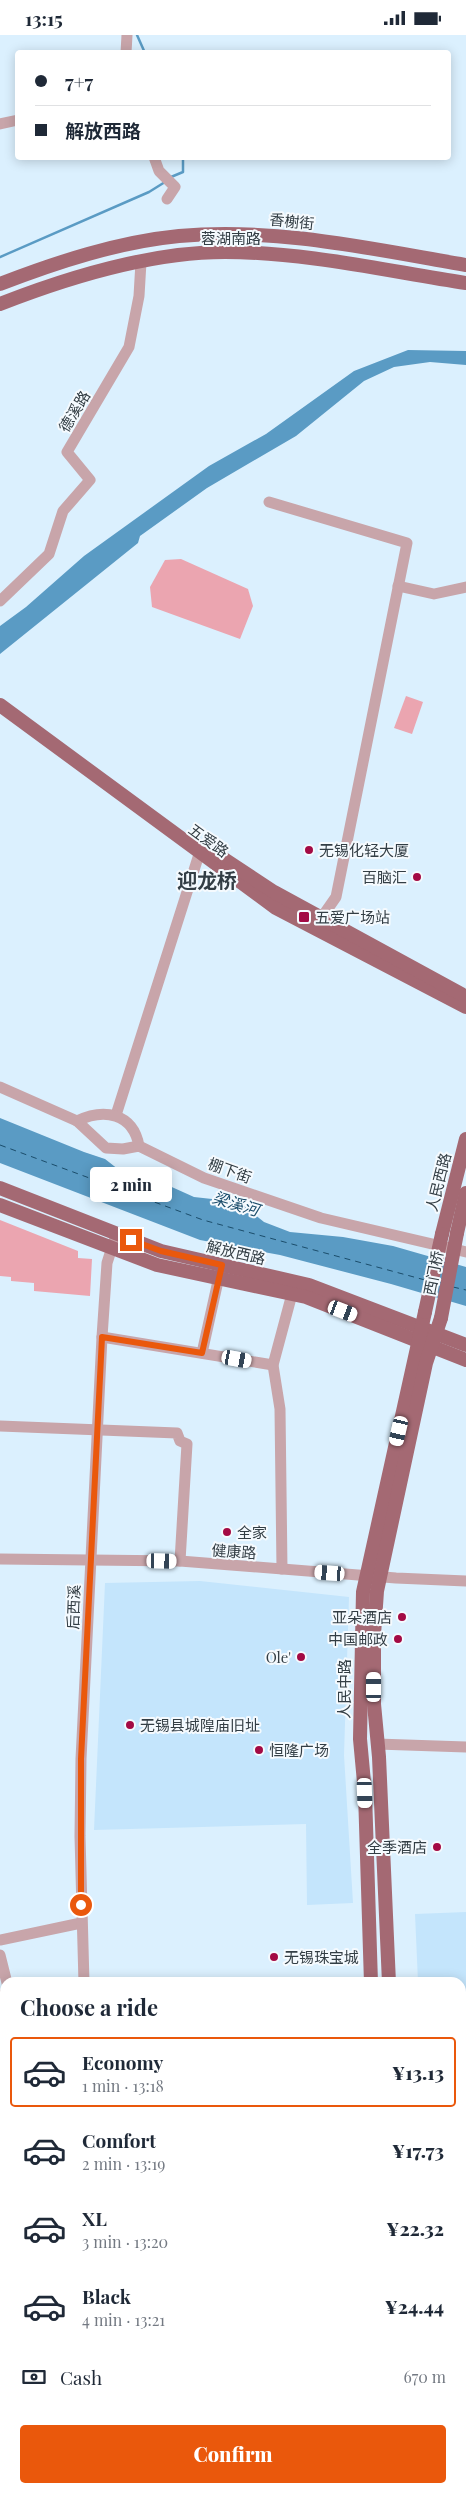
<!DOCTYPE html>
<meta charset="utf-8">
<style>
:root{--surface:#fff;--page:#f6f6f7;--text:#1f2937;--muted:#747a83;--line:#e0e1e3;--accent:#ea580c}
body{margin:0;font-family:"Playfair Display","Noto Sans SC",serif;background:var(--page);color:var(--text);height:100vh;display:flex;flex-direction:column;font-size:19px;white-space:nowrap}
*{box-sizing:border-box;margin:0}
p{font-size:16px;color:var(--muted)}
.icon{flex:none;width:28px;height:28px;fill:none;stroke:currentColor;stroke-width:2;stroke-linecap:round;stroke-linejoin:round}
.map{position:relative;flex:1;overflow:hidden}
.drawer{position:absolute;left:0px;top:1942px;width:466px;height:516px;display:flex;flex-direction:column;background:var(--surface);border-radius:15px 15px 0 0;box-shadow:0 2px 12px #0003}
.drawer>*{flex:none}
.guide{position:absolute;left:15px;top:15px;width:436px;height:110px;border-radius:5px;box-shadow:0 2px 12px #0003;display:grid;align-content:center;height:110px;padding:0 20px;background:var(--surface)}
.end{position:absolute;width:22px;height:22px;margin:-11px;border:6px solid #ea580c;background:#fff;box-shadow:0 0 0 2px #fff}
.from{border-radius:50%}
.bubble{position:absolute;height:35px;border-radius:5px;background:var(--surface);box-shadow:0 2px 12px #0003;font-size:16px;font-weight:800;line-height:35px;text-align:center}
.car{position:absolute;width:15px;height:30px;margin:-15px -8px;border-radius:6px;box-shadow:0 0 4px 1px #0007;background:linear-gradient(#fff 24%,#345 0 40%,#fff 0 76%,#345 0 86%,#fff 0)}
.guide b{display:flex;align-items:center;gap:18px;height:48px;font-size:19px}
.guide b+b{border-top:1px solid var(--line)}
.guide i{width:12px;height:12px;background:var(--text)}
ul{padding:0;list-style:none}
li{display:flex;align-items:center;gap:15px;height:70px;margin:0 10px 8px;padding:0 10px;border:2px solid transparent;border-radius:5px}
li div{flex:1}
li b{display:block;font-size:19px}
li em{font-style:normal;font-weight:800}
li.selected{border-color:var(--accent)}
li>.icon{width:45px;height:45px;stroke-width:1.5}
h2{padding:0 20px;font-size:22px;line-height:60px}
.pay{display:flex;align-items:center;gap:12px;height:55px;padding:0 20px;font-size:19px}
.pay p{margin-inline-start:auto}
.action{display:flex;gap:10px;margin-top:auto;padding:10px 20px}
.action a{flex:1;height:58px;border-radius:5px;background:var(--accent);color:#fff;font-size:20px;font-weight:800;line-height:58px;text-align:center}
.status{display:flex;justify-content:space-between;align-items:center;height:35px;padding:0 25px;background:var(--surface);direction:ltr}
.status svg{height:14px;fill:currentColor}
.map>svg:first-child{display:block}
.built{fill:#c4e5fc}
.green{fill:#eba5b0}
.water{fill:#5a9bc4}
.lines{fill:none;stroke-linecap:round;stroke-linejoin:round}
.stream{stroke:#5a9bc4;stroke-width:2.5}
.ferry{stroke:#1b4d6b;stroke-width:1;stroke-dasharray:6 5;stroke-linecap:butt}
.minor{stroke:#c8a5aa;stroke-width:11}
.major{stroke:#a46973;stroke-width:14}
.major-bridge{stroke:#a46973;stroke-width:14}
.route{stroke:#ea580c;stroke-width:6}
.poi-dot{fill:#a30a44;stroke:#f5fafe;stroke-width:2}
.labels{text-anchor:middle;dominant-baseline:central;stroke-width:4;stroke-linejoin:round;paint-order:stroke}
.street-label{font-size:15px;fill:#333e45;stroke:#f5fafe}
.poi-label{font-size:15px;fill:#333e45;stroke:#f5fafe;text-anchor:start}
.water-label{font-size:16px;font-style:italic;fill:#1b4d6b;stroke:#f5fafe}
.district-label{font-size:20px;font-weight:bold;fill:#333e45;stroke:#f5fafe}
</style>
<div class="status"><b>13:15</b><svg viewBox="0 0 49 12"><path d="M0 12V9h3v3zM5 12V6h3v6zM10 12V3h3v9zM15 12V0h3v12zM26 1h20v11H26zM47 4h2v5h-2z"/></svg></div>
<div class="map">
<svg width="466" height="2458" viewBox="0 0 466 2458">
<rect width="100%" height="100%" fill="#dbf0fe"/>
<!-- built -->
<g class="built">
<polygon points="200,1546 349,1562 344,1720 353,1868 307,1870 306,1789 94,1795 105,1548"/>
<polygon points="466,1877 466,1988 461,1988 461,1948 418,1947 415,1879"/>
<polygon points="461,2039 466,2039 466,2359 461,2334"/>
<polygon points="5,2043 5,2094 0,2077 0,2047"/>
</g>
<!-- green -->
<g class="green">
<polygon points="181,524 248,554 253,571 240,604 152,572 150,552 165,525"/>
<polygon points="406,661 423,667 412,699 394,693"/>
<polygon points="0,1185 78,1216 78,1223 92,1224 90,1261 34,1256 34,1248 11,1246 11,1242 0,1241"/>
</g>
<!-- water -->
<g class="water">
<polygon points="408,315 466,316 466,330 430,327 394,332 364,346 296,401 207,453 140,501 138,508 0,619 0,591 26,572 84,521 209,431 266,399 354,336"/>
<polygon points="0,1083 84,1117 105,1124 123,1138 154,1144 194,1162 230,1166 244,1171 264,1187 290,1197 343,1202 393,1211 466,1232 466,1271 391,1249 280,1220 200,1205 0,1128"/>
</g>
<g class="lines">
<!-- stream -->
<g class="stream">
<polyline points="137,0 145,18"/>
<polyline points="171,142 183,137 183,122"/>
<polyline points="0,222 149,157 165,147"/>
</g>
<!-- ferry -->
<g class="ferry">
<polyline points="0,1110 203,1185 425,1245"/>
<polyline points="453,1252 466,1255"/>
</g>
<!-- minor -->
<g class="minor">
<polyline points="126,18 127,0"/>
<polyline points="0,89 18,85"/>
<polyline points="154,122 159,136 175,152 167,164"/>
<polyline points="269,467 407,508 336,862 322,882"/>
<polyline points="398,551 434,559 466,552"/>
<polyline points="0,566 49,519 63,476 90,445 67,417 129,312 139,261 141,227"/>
<polyline points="0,1052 77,1086 106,1113 123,1114 139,1111 204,1143 321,1183 466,1217"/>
<polyline points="116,1080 202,810"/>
<path d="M 77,1086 C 104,1073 133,1078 139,1111"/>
<polyline points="102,1302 273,1330"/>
<polyline points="202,1318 220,1237"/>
<polyline points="0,1391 177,1398 180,1406 187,1409 180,1526"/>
<polyline points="0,1524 180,1526 396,1543 466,1546"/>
<polyline points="282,1534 280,1374 273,1330 292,1259"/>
<polyline points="377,1709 466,1712"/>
<polyline points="0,1905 81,1888"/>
<polyline points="0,1920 7,1948"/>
<polyline points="84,1948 80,1801 81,1724 102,1302 107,1228 114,1206"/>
<polyline points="0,1965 5,1958"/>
<polyline points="0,1986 5,1999"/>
<polyline points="461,2106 466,2106"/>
<polyline points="461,2141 466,2141"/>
<polyline points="0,2271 5,2271"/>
<polyline points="461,2272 466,2272"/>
<polyline points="0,2443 5,2443"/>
<polyline points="188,2454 244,2458"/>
<polyline points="55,2458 56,2454"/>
</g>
<!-- major -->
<g class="major">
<path d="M 0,249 C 57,227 118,207 179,201 C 276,192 372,214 466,230"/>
<path d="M 0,269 C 69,242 149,217 225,217 C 305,217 387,236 466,248"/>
<polyline points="0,670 276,873 466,972"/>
<polyline points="215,818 274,857 461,959"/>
<polyline points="0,1153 161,1216 309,1250 466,1310"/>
<polyline points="0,1170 157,1230 306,1262 466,1325"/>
<polyline points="457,1198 466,1158"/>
<polyline points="442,1199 466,1104"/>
<polyline points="371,1948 365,1758 360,1704 363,1557 425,1277"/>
<polyline points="389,1948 379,1722 374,1669 374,1600 377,1556 426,1328 441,1283"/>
<polyline points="461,2016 466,2017"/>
<polyline points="0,2017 5,2014"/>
<polyline points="0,2031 5,2028"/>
<polyline points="461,2031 466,2031"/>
<polyline points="444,2454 445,2458"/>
<polyline points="459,2454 460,2458"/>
</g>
<!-- major-bridge -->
<g class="major-bridge">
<polyline points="425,1277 442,1199"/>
<polyline points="441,1283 457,1198"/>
</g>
</g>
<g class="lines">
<!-- route -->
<polyline class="route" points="81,1870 81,1724 102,1302 202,1318 222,1230 161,1216 131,1205"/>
</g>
<!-- markers -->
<g class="poi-dot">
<circle cx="309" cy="815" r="5"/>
<circle cx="417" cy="842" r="5"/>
<rect x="298" y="876" width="12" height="12" rx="2.5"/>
<circle cx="227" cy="1497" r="5"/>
<circle cx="402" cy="1582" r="5"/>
<circle cx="398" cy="1604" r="5"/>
<circle cx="301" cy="1622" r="5"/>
<circle cx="130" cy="1690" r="5"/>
<circle cx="259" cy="1715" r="5"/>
<circle cx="437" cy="1812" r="5"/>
<circle cx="274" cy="1922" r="5"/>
</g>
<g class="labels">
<!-- street labels -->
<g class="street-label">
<text transform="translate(292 186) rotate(6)">香榭街</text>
<text x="231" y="203">蓉湖南路</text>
<text transform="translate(74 376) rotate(-59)">德溪路</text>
<text transform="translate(209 805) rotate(36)">五爱路</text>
<text transform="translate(230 1135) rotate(20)">棚下街</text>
<text transform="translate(438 1147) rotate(-76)">人民西路</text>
<text transform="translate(236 1217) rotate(13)">解放西路</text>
<text transform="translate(433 1238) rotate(-79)">西门桥</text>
<text transform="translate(234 1516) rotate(4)">健康路</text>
<text transform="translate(73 1572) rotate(-88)">后西溪</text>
<text transform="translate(344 1654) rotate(-90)">人民中路</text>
</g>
<!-- poi labels -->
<g class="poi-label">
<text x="319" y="815">无锡化轻大厦</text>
<text x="407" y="842" text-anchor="end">百脑汇</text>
<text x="315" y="882">五爱广场站</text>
<text x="237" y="1497">全家</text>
<text x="392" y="1582" text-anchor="end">亚朵酒店</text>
<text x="388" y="1604" text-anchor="end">中国邮政</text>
<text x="291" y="1622" text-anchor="end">Ole'</text>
<text x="140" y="1690">无锡县城隍庙旧址</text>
<text x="269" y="1715">恒隆广场</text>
<text x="427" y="1812" text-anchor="end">全季酒店</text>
<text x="284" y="1922">无锡珠宝城</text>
</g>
<!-- water labels -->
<g class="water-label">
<text transform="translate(236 1168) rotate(17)">梁溪河</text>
</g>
<!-- district labels -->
<g class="district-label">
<text x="207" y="844">迎龙桥</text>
</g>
</g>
</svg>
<i class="end from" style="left:81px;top:1870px"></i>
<i class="end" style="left:131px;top:1205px"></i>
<div class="bubble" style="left:90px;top:1132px;width:82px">2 min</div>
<i class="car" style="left:343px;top:1276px;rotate:111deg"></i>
<i class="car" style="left:237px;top:1324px;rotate:100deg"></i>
<i class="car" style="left:399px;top:1396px;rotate:193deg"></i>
<i class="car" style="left:162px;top:1526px;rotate:91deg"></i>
<i class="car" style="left:330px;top:1538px;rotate:274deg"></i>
<i class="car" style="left:374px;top:1652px;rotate:0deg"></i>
<i class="car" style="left:365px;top:1758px;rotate:178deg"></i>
<div class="guide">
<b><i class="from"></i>7+7</b>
<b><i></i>解放西路</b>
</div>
<section class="drawer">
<h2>Choose a ride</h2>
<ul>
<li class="selected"><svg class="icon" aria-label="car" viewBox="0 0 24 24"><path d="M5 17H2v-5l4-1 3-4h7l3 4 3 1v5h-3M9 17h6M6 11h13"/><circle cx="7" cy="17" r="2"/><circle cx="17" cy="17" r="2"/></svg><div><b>Economy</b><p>1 min · 13:18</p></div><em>¥13.13</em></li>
<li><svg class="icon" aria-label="car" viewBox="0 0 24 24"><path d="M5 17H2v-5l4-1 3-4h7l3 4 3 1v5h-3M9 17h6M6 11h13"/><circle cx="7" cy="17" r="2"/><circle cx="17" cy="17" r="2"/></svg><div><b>Comfort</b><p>2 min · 13:19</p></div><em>¥17.73</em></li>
<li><svg class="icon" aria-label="car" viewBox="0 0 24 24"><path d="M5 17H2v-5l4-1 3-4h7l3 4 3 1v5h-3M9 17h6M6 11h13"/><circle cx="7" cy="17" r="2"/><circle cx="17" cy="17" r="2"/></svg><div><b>XL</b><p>3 min · 13:20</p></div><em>¥22.32</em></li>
<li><svg class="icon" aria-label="car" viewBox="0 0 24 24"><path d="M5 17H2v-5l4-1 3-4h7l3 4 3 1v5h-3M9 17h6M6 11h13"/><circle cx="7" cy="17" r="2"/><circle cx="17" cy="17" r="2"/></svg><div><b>Black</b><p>4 min · 13:21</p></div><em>¥24.44</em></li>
</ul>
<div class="pay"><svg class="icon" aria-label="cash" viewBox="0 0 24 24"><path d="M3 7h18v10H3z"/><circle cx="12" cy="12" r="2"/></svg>Cash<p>670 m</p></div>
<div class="action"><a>Confirm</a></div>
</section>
</div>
